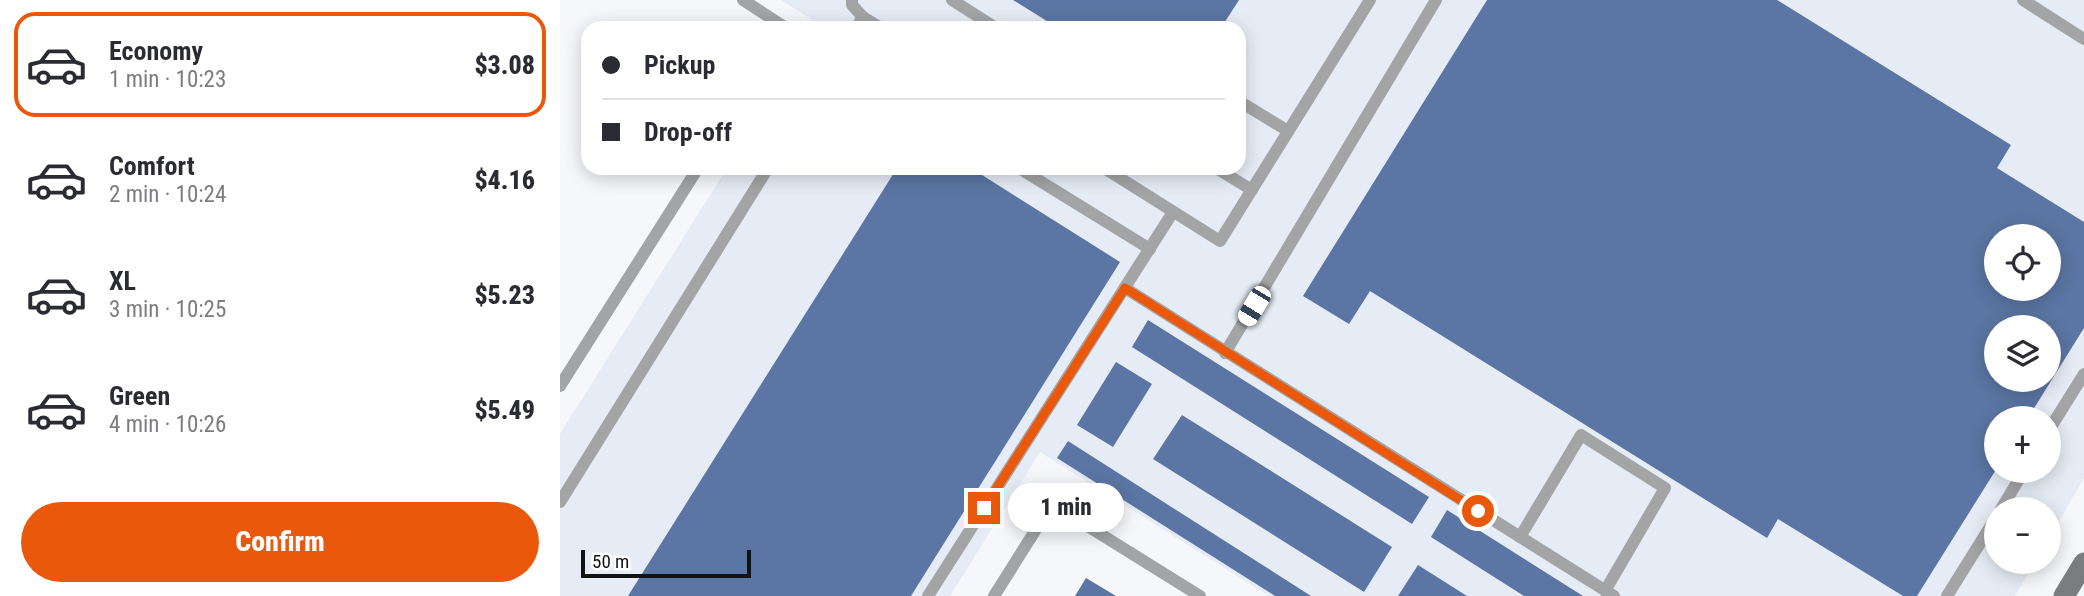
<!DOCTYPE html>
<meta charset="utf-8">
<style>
:root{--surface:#fff;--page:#f7f7f7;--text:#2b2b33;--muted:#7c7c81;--line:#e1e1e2;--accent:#ea580c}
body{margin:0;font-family:"Roboto Condensed",sans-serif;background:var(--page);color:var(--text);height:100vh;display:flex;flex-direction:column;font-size:26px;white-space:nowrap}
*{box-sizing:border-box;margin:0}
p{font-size:23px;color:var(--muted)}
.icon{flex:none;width:38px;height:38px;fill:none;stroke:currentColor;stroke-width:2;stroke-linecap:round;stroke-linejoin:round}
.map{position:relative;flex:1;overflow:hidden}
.sheet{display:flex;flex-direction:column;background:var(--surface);width:560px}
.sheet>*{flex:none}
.hud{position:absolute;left:21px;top:21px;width:665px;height:154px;border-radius:21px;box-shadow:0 4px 18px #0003;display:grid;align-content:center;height:154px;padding:0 21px;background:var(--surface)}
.fabs{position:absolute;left:1424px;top:224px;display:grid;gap:14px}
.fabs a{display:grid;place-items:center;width:77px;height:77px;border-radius:50%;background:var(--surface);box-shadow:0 4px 18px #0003;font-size:35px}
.scale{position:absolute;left:21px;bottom:18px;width:170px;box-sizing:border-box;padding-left:7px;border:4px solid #121314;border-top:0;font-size:19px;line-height:24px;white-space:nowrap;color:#121314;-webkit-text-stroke:5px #fff;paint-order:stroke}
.end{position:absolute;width:32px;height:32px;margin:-16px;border:9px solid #ea580c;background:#fff;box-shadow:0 0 0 4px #fff}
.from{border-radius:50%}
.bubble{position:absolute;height:49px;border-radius:24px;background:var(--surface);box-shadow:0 4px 18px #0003;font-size:23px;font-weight:800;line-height:49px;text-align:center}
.car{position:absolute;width:21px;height:42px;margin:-21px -10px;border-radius:9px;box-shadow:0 0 5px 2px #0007;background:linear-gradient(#fff 24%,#345 0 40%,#fff 0 76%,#345 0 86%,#fff 0)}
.hud b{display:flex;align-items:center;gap:24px;height:66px;font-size:26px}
.hud b+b{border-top:2px solid var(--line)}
.hud i{width:18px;height:18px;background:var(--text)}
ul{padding:12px 0 0;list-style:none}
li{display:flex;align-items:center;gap:21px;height:105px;margin:0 14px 10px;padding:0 7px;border:4px solid transparent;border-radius:21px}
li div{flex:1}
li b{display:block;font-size:26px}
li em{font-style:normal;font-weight:800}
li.selected{border-color:var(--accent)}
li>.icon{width:63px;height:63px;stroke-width:1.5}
.action{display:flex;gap:14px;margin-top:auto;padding:14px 21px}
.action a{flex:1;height:80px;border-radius:42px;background:var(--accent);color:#fff;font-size:28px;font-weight:800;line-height:80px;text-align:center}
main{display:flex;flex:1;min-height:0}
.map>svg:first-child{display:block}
.built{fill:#e6ecf5;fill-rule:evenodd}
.building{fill:#5b76a4;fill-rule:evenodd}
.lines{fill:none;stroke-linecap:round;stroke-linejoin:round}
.lane{stroke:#a3a4a5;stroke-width:12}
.secondary{stroke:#7b7c7e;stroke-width:21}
.route{stroke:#ea580c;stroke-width:9}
</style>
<main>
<section class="sheet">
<ul>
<li class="selected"><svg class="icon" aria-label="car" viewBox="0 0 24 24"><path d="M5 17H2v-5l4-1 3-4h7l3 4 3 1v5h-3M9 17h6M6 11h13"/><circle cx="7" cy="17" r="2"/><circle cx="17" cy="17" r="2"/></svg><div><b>Economy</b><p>1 min · 10:23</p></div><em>$3.08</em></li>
<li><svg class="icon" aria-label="car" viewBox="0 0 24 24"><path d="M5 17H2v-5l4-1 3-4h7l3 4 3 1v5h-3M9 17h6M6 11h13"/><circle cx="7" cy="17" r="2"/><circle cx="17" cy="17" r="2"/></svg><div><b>Comfort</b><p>2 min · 10:24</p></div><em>$4.16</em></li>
<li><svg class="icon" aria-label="car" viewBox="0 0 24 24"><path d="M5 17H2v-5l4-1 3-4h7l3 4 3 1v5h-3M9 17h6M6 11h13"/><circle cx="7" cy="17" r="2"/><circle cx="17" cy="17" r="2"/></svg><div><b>XL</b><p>3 min · 10:25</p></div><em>$5.23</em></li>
<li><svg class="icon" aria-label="car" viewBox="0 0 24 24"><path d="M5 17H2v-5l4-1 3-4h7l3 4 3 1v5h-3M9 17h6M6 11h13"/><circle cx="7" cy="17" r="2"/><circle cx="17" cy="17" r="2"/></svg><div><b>Green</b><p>4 min · 10:26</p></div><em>$5.49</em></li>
</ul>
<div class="action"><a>Confirm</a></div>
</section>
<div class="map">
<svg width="1524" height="596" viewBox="0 0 1524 596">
<rect width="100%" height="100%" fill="#f5f7fa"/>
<!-- built -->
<path class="built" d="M 221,0 L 1524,0 L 1524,478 L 1489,538 L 1489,509 L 1437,509 L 1437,562 L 1475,562 L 1455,596 L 709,596 L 480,452 L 390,596 L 0,596 L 0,434 L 167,168 L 679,168 L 679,28 L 255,28 L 257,23 ZM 1437,236 L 1489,236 L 1489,289 L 1437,289 ZM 1437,327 L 1489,327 L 1489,380 L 1437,380 ZM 1437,418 L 1489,418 L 1489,471 L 1437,471 Z"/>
<!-- building -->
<g class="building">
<polygon points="453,0 679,0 661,28 498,28"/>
<path d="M 927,0 L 1217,0 L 1451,145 L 1437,168 L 1524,222 L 1524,328 L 1468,418 L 1437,418 L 1437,468 L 1357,596 L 1343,596 L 1218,519 L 1207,538 L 810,291 L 789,324 L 743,296 ZM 1437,236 L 1489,236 L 1489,289 L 1437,289 ZM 1437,327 L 1489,327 L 1489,380 L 1437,380 Z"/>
<polygon points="337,168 411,168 560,262 351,596 68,596"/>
<polygon points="588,320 869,497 852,524 572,347"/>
<polygon points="556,362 592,384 553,447 517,425"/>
<polygon points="622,415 832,547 804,592 593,459"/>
<polygon points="508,441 751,596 715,596 497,458"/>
<polygon points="887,510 1023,596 964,596 871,537"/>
<polygon points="858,565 907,596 838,596"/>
<polygon points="526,578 556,596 515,596"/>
</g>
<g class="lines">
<!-- lane -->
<g class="lane">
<polyline points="183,0 226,28"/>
<polyline points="292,0 292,5 303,17"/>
<polyline points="392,0 436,28"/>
<polyline points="1463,0 1524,39"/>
<polyline points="296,28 303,17 321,28"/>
<polyline points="679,101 728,131"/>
<polyline points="459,168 590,249"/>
<polyline points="544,168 660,241 810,0"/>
<polyline points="656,168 692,190"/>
<polyline points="565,288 1054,596"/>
<polyline points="665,353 876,0"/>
<polyline points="0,386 138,168"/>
<polyline points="1489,430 1524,374"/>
<polyline points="0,502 208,168"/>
<polyline points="1441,509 1464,471"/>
<polyline points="960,537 1021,435 1105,488 1045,591"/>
<polyline points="368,596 613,212"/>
<polyline points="434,596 492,504 640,596"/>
<polyline points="1387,596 1437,516"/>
</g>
<!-- secondary -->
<polyline class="secondary" points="1504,596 1524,563"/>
</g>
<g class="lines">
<!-- route -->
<polyline class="route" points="424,508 565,288 918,511"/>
</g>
</svg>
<div class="fabs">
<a><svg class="icon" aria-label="locate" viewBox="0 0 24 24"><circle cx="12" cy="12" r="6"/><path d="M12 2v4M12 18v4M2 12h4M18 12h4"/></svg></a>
<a><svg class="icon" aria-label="layers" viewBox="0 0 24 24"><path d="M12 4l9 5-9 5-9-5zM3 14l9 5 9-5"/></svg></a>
<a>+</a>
<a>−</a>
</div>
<div class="scale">50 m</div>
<i class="end from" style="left:918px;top:511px"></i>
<i class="end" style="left:424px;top:508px"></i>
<div class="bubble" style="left:448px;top:483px;width:116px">1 min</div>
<i class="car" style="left:694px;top:306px;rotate:211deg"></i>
<div class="hud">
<b><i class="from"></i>Pickup</b>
<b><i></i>Drop-off</b>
</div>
</div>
</main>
